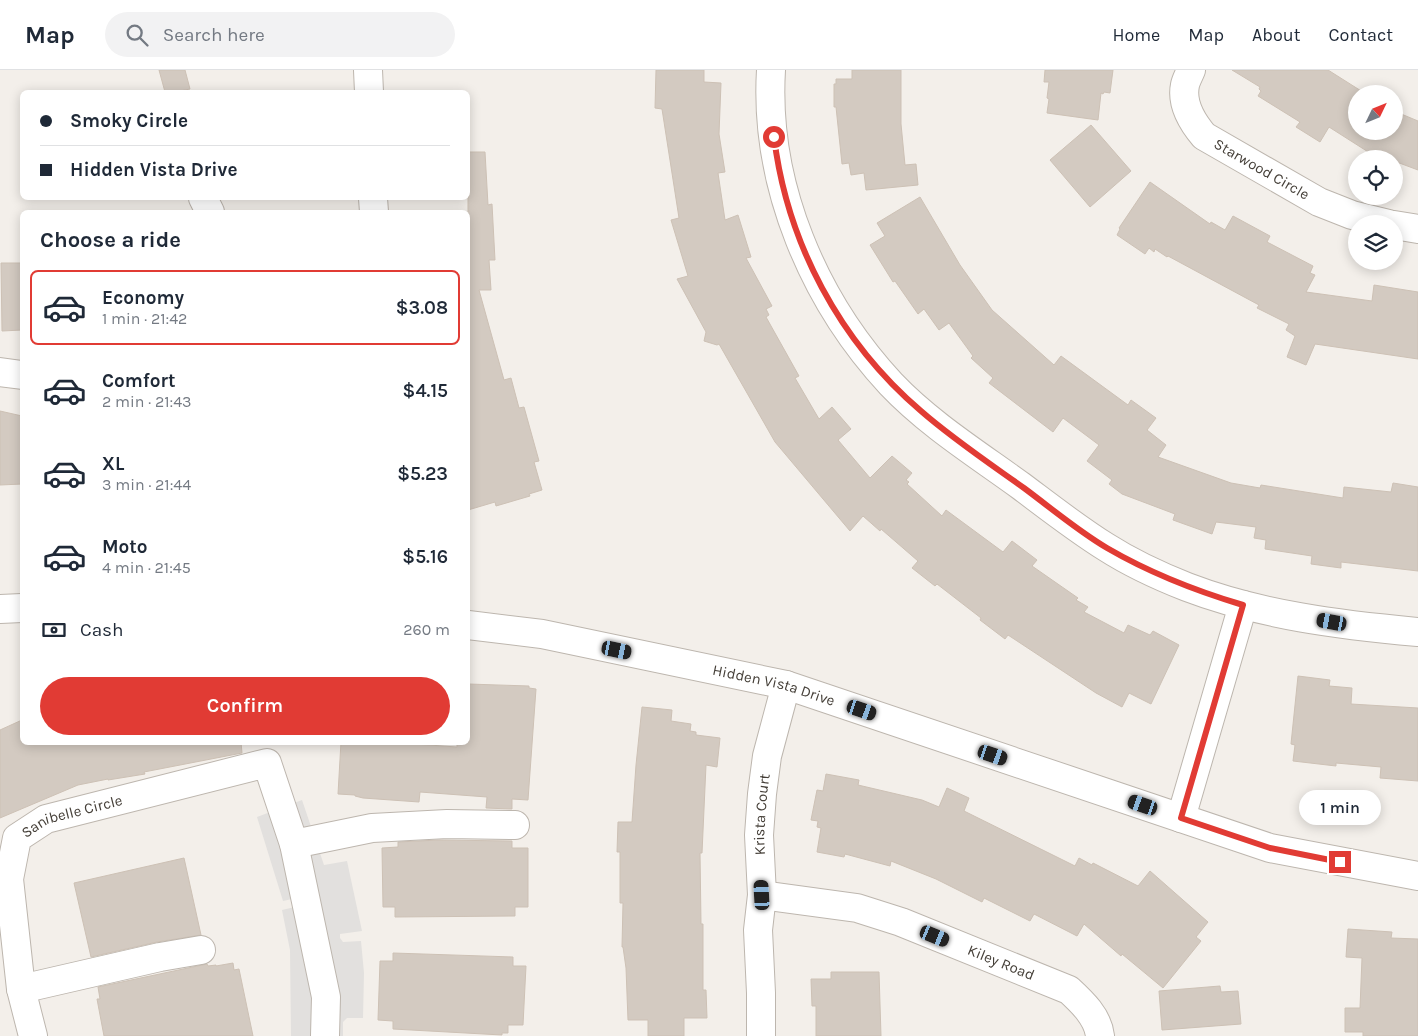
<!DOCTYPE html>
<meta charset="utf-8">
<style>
:root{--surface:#fff;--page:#f2f2f3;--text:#1f2937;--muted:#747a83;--line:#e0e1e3;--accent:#e13b34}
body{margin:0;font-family:Karla,sans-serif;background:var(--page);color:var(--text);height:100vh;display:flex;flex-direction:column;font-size:19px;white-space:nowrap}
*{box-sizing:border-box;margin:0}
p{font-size:16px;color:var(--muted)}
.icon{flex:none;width:28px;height:28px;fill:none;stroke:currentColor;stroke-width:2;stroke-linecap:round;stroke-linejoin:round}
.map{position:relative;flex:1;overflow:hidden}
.panel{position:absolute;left:20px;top:140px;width:450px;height:535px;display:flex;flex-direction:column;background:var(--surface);border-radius:8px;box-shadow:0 2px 12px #0003}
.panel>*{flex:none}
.guide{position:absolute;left:20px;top:20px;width:450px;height:110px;border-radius:8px;box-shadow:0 2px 12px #0003;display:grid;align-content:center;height:110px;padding:0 20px;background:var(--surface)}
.needle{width:32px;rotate:47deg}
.fabs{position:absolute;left:1348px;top:15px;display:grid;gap:10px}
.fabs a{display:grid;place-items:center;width:55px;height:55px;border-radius:50%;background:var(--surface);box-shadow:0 2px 12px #0003;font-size:25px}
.end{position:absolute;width:22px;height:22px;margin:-11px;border:6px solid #e13b34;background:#fff;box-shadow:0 0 0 2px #fff}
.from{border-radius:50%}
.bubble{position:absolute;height:35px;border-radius:18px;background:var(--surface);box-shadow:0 2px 12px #0003;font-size:16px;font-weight:600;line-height:35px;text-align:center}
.car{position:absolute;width:15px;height:30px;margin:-15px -8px;border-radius:6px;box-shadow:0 0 4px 1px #0007;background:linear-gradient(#222 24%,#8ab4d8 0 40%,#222 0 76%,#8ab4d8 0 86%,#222 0)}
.guide b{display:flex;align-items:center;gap:18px;height:48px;font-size:19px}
.guide b+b{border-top:1px solid var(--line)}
.guide i{width:12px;height:12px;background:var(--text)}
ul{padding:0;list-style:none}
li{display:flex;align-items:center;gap:15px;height:75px;margin:0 10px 8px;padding:0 10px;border:2px solid transparent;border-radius:8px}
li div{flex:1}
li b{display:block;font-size:19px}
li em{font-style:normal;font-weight:600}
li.active{border-color:var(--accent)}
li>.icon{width:45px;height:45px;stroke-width:1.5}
h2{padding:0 20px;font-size:22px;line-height:60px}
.pay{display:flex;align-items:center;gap:12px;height:55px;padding:0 20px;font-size:19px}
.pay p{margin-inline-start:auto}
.button{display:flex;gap:10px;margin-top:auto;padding:10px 20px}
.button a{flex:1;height:58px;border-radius:30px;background:var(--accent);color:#fff;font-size:20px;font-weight:600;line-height:58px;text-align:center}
header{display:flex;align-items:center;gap:30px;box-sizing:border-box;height:70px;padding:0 25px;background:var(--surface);border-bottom:1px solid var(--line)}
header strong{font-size:24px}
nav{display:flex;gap:28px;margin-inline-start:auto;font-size:18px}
.search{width:350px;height:45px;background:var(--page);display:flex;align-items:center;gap:12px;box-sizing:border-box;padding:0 18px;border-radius:28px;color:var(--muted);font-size:19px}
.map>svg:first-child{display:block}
.parking{fill:#e2e0de}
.building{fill:#d3cac1;stroke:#cdc1b5}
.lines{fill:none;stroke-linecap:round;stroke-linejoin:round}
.minor-casing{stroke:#bdb6ae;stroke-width:30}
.minor{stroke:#fff;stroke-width:28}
.route{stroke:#e13b34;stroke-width:6}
.labels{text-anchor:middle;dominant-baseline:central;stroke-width:4.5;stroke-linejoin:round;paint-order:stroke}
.street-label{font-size:15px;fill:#464039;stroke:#fff}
</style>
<header>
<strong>Map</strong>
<div class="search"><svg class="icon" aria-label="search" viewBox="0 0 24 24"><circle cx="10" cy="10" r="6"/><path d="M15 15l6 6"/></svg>Search here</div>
<nav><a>Home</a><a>Map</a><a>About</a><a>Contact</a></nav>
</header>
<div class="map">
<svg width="1418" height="966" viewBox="0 0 1418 966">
<rect width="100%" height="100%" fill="#f3efea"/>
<!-- parking -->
<polygon class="parking" points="302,730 324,795 347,791 362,861 340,864 340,868 343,872 361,871 364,903 363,948 347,948 343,952 343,966 291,966 290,880 282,840 303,835 301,827 283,831 257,747"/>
<!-- building -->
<g class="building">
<polygon points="159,0 185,0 190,19 175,22 165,22"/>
<polygon points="656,0 704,0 704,12 721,13 719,64 725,102 718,103 725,150 738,145 751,187 746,188 772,236 766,239 769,245 766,247 799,306 795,308 819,349 832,337 851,359 838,370 870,408 892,386 912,403 906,410 909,412 907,414 942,446 946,440 1003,482 1012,471 1037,490 1032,496 1078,528 1076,530 1088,537 1084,542 1124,563 1128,555 1150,565 1153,561 1179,575 1151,634 1129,623 1122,637 1096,623 1008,565 1005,569 980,550 981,548 937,514 935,516 912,498 918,491 881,459 880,461 863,446 850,461 775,372 719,274 717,275 704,271 706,262 677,209 688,206 671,150 679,148 662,39 655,38"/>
<polygon points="852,0 901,0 901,54 905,95 916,94 918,115 866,120 864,103 851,105 849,93 842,94 836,37 834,37 834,14 836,14 836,9 852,9"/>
<polygon points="1045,0 1113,0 1110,23 1104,22 1103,24 1101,23 1098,50 1047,43 1049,29 1047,28 1049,12 1044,12"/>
<polygon points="1232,0 1328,0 1366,24 1356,24 1356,61 1394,61 1394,41 1418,51 1418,100 1394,91 1394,89 1371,89 1373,85 1329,57 1320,72 1296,57 1300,52 1258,26 1261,21 1259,19 1260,17"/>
<polygon points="1091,55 1131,101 1090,137 1050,90"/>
<polygon points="468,82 485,82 488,135 492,134 495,190 489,190 491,220 479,220 504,310 511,308 519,338 524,337 539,391 534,392 542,420 529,424 530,426 496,436 495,432 468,440"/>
<polygon points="1150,112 1210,154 1211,152 1225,160 1233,146 1270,166 1267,172 1313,196 1310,203 1315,205 1306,222 1372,231 1374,215 1418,222 1418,289 1315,274 1306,295 1287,287 1295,266 1286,260 1289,254 1257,238 1259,235 1168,186 1167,187 1155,179 1154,182 1149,178 1145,184 1117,165 1120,159 1119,158"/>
<polygon points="920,127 960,195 992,240 1054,295 1061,286 1128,335 1131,330 1156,348 1147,360 1166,375 1158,387 1231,413 1260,418 1261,415 1343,428 1344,417 1391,422 1393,413 1418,417 1418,501 1341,492 1341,498 1311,494 1312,486 1265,479 1266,470 1254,468 1256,457 1216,452 1212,464 1173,450 1175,444 1122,424 1109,414 1112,410 1087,391 1099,375 1063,348 1053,362 989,313 993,308 971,288 973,286 949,253 939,260 924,239 918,244 895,211 893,212 870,175 885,166 877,153"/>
<polygon points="1,193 22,193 22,260 2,261"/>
<polygon points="0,341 22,346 22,414 0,415"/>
<polygon points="1298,606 1330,610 1329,616 1352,618 1351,634 1418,638 1418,711 1380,708 1381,697 1336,693 1336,696 1293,691 1295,675 1291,674"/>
<polygon points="468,614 529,616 529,618 536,619 528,730 512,729 512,739 510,739 486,738 487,727 420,722 419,732 363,728 355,726 355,725 338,724 341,672 415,672 415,674 457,677 457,672 468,672"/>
<polygon points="642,637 672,640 671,651 691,654 690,661 696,662 696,665 720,668 717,697 706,695 702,783 700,783 701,854 703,854 703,920 706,920 707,948 684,948 684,966 648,966 648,950 628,950 626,898 623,877 622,877 623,833 620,833 620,782 617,782 618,752 632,752 636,695"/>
<polygon points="22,650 22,672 241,672 242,683 144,702 145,704 108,710 108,709 78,715 0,748 0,660"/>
<polygon points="826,704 859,710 858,715 922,730 939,737 947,718 969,728 964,741 1075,796 1079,788 1092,795 1093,793 1138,816 1150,801 1208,852 1196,867 1201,871 1163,918 1122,884 1121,886 1084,854 1077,866 1034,844 1030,851 984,828 982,832 936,809 891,791 890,796 845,784 844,787 817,782 821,758 817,757 818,751 811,750 817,720 823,721"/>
<polygon points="439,770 512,771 512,778 528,778 528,837 515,837 515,846 395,847 395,837 383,837 382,778 398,777 398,772"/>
<polygon points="184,788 201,865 157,872 91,887 74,813"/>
<polygon points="1348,859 1392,862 1391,868 1418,869 1418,966 1363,966 1363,962 1345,962 1345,938 1360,938 1362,888 1346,887"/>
<polygon points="393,883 513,887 513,896 526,896 523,955 508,955 508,963 502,963 502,965 393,959 393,951 378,950 380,891 393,891"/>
<polygon points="233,893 234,900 239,899 253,966 104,966 97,929 100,929 98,917 207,894 208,896 216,895 216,896"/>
<polygon points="831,902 879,902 881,966 816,966 816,936 812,936 811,909 831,909"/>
<polygon points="1220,916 1221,922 1238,921 1241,954 1162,960 1159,921"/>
</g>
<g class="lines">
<defs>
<g id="minor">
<polyline points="368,0 369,22"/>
<path d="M 771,0 C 764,115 814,231 891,314 C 929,354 977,384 1021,416 C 1049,437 1077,459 1106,477 C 1131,493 1159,506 1187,517 C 1260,545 1340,555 1418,562"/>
<path id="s1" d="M 1191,0 C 1189,5 1186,10 1185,15 C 1181,34 1193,53 1204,66 L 1319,132 L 1352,145 L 1389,154"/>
<polyline points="203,128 210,142"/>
<polyline points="373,128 374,142"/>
<polyline points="1394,155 1418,159"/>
<polyline points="0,302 22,305"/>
<polyline points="0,539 22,538"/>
<path id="s2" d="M 468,555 L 542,564 L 786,615 L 1270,778 L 1418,806"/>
<polyline points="1181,748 1243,535"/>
<polyline points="294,774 372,758 447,754 515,755"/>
<path id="s3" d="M 762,825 L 857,838 L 901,852 L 1069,920 C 1082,932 1098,947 1100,966"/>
<polyline points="21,919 160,887 201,880"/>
<path id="s4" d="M 33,966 L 21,919 L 9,809 L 17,768 L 46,749 L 267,693 L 294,774 L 326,927 L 325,966"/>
<path id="s5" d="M 761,966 L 761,923 L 758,860 L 762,825 L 759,765 L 762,724 L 767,686 L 786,615"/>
</g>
</defs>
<!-- minor casing -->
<use href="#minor" class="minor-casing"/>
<!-- minor -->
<use href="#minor" class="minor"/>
</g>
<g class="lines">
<!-- route -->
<path class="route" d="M 774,67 C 787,173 840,272 921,341 C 953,369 989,393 1024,418 C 1051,438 1078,461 1107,478 C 1150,503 1196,521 1243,535 L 1181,748 L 1270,778 L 1340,792"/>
</g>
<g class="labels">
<!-- street labels -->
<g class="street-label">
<text stroke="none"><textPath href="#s1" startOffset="139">Starwood Circle</textPath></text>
<text stroke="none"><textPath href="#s2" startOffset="312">Hidden Vista Drive</textPath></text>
<text stroke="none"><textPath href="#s5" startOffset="222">Krista Court</textPath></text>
<text stroke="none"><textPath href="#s4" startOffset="261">Sanibelle Circle</textPath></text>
<text stroke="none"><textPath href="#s3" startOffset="250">Kiley Road</textPath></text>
</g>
</g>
</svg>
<div class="fabs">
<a><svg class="needle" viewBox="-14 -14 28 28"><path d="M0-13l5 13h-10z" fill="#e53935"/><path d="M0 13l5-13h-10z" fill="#747a83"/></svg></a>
<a><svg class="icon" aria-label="locate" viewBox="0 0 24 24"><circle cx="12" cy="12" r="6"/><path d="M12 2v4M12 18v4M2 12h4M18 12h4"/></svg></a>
<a><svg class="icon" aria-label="layers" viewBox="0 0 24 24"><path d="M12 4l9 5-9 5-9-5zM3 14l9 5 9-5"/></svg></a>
</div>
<i class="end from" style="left:774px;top:67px"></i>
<i class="end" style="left:1340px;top:792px"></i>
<div class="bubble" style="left:1299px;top:720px;width:82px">1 min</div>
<i class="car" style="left:1332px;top:552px;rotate:280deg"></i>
<i class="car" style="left:617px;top:580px;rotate:102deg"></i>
<i class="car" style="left:862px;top:640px;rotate:109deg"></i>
<i class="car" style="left:993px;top:685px;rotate:109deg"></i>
<i class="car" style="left:1143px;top:735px;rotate:289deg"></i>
<i class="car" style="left:762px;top:825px;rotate:357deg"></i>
<i class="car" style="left:935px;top:866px;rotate:112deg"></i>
<div class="guide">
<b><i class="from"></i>Smoky Circle</b>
<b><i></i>Hidden Vista Drive</b>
</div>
<section class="panel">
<h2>Choose a ride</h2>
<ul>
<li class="active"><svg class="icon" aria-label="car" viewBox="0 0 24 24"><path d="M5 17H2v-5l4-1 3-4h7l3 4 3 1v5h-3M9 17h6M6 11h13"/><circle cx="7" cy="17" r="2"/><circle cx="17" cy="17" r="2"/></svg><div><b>Economy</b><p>1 min · 21:42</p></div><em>$3.08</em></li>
<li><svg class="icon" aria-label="car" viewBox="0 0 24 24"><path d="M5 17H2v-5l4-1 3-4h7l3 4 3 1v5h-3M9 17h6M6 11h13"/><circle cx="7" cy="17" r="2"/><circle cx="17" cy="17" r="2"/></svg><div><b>Comfort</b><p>2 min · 21:43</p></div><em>$4.15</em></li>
<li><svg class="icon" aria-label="car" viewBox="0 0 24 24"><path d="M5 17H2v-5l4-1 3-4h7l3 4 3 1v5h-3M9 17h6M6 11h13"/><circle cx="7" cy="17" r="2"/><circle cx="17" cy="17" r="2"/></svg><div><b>XL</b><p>3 min · 21:44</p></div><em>$5.23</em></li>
<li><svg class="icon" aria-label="car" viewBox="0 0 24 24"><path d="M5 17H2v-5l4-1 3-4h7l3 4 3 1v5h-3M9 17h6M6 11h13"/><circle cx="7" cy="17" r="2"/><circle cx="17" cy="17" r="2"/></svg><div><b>Moto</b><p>4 min · 21:45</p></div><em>$5.16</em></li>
</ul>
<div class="pay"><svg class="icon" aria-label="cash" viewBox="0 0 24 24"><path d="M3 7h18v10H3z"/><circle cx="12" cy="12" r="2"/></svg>Cash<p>260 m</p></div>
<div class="button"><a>Confirm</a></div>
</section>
</div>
